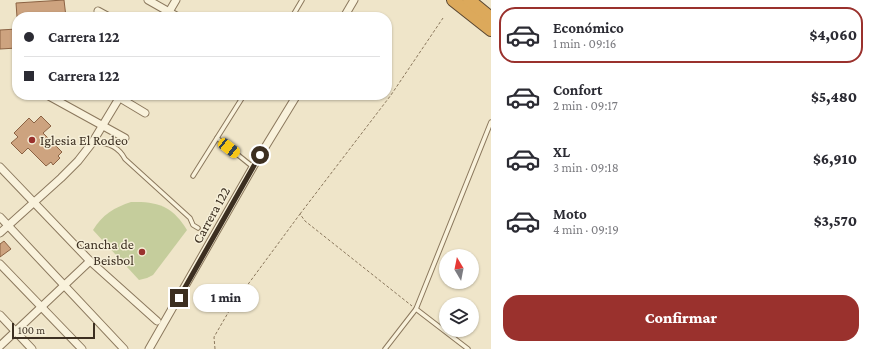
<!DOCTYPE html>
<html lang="es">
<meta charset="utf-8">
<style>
:root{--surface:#fff;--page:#f7f7f7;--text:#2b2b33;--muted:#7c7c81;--line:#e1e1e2;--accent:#9a312d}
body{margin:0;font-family:"Crimson Pro",serif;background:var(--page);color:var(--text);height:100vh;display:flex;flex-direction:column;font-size:15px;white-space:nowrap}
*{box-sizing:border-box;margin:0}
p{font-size:13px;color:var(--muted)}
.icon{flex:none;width:22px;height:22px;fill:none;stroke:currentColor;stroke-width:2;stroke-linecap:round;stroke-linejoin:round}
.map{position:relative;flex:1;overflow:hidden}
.side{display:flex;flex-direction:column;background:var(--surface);width:380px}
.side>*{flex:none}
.top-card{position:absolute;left:12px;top:12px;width:380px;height:88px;border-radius:16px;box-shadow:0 1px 3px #0004;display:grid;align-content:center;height:88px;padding:0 12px;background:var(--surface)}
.needle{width:26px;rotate:350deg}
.fabs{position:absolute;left:439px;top:249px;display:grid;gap:8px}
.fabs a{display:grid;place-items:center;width:40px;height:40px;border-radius:50%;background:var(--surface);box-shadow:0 1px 3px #0004;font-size:20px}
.scale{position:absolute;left:12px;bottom:10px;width:83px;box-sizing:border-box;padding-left:4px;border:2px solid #3c2f21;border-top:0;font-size:11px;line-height:14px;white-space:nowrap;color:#3c2f21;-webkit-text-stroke:3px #f6efd8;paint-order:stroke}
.end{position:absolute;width:18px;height:18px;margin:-9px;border:5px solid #3c2f21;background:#fff;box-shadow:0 0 0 2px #fff}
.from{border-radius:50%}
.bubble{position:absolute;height:28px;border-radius:14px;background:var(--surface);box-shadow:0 1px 3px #0004;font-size:13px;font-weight:800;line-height:28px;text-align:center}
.car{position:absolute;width:12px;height:24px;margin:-12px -6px;border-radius:5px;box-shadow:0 0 3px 1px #0007;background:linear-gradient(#f5c518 24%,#345 0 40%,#f5c518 0 76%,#345 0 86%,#f5c518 0)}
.top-card b{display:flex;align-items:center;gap:14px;height:38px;font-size:15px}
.top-card b+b{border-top:1px solid var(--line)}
.top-card i{width:10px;height:10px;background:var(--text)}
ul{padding:7px 0 0;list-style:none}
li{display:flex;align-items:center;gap:12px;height:56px;margin:0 8px 6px;padding:0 4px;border:2px solid transparent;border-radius:16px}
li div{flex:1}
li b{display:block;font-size:15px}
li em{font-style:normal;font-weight:800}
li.on{border-color:var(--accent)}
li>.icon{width:36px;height:36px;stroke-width:1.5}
.action{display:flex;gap:8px;margin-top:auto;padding:8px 12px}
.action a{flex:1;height:46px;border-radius:16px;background:var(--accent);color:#fff;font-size:16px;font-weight:800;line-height:46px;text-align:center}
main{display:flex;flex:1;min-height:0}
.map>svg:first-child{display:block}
.green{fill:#c5cd9c}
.building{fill:#cda37f;stroke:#8b6243}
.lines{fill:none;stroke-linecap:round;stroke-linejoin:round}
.lane-casing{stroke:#8b785d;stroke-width:5.5}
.street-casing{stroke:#8b785d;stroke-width:9}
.highway-casing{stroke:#594631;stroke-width:14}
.path{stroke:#8b785d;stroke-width:1;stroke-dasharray:3 2;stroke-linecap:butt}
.lane{stroke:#f9f2dc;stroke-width:3.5}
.street{stroke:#f9f2dc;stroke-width:7}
.highway{stroke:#dca95b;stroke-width:12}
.route{stroke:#3c2f21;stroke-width:5}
.poi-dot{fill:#9a312d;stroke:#f6efd8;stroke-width:1.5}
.labels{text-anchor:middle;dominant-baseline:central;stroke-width:3;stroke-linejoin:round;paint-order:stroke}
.poi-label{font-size:14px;fill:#3c2f21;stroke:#f6efd8;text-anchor:start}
.street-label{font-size:14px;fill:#3c2f21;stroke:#f6efd8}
</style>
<main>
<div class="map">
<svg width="491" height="349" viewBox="0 0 491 349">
<rect width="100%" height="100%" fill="#efe5c9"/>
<!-- green -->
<path class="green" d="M 131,202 C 159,201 173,207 187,230 L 153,275 L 147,278 L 139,280 L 93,230 C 102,215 115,207 131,202 Z"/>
<!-- building -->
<g class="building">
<polygon points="64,0 66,17 17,17 16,3"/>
<polygon points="17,29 17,48 0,49 0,30"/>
<polygon points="41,116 51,126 43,133 62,152 58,156 60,158 53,165 51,162 46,166 28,148 22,154 11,143 18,137 14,133 29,118 34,123"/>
<polygon points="4,241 11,249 0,257 0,244"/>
</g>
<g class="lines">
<defs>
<g id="lane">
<polyline points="292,17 302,0"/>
<polyline points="217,138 253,167"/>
<path d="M 93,143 C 107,142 118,146 125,159 L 190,218 L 193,225 L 198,228"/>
<polyline points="193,176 244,95"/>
<polyline points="416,309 468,349"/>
<polyline points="385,349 416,309 491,122"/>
</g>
<g id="street">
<polyline points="148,0 178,17"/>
<polyline points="98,11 109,17"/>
<polyline points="166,17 176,0"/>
<polyline points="344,17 354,0"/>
<polyline points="47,95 125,138"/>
<polyline points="115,95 145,113"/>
<polyline points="0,167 90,261 157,321"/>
<polyline points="0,217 124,349"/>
<polyline points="0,233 61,178 78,161 92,143 121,95"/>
<polyline points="0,264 82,349"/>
<polyline points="0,315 32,349"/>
<polyline points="0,346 90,261"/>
<polyline points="149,349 253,167 297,95"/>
</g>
<g id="highway">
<polyline points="453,0 491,30"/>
<polyline points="469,0 491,18"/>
</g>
</defs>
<!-- lane casing -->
<use href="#lane" class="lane-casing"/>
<!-- street casing -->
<use href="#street" class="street-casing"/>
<!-- highway casing -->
<use href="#highway" class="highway-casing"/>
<!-- path -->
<g class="path">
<polyline points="300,214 391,95 443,18"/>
<polyline points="215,349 214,337 232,306 300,214 305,221 412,306"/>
</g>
<!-- lane -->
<use href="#lane" class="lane"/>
<!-- street -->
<use href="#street" class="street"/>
<!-- highway -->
<use href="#highway" class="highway"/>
</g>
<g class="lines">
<!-- route -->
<polyline class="route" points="179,298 260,155"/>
</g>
<!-- markers -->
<g class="poi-dot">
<circle cx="32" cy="140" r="4"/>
<circle cx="142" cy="252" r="4"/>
</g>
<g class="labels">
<!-- poi labels -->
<g class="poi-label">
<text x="40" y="140">Iglesia El Rodeo</text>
<text x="134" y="244" text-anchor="end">Cancha de<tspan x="134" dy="16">Beisbol</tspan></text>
</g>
<!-- street labels -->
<g class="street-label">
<text transform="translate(211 215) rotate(-61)">Carrera 122</text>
</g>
</g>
</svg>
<div class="fabs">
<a><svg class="needle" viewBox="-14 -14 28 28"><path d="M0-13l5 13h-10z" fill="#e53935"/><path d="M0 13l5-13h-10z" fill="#7c7c81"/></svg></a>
<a><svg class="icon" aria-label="layers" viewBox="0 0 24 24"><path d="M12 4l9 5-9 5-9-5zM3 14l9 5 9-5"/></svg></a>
</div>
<div class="scale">100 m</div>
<i class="end from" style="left:260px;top:155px"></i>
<i class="end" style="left:179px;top:298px"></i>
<div class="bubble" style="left:193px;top:284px;width:66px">1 min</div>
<i class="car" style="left:229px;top:148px;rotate:128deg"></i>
<div class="top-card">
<b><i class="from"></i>Carrera 122</b>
<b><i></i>Carrera 122</b>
</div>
</div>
<section class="side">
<ul>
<li class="on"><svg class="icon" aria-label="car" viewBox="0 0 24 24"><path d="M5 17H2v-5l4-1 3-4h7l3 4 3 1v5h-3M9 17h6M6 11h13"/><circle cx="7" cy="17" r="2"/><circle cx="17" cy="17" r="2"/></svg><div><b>Económico</b><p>1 min · 09:16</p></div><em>$4,060</em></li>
<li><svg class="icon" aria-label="car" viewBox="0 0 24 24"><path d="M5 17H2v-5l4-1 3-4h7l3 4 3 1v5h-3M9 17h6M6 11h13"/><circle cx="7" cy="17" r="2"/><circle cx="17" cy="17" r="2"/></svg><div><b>Confort</b><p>2 min · 09:17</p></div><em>$5,480</em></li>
<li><svg class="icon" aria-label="car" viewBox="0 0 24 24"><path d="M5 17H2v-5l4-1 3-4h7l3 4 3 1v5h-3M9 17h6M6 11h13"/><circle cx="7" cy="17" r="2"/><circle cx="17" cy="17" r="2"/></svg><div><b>XL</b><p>3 min · 09:18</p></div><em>$6,910</em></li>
<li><svg class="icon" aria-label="car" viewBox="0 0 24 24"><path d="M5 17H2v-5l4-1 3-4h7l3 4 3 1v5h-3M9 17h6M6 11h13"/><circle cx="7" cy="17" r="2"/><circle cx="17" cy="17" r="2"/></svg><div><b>Moto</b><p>4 min · 09:19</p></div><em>$3,570</em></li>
</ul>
<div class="action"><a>Confirmar</a></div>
</section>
</main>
